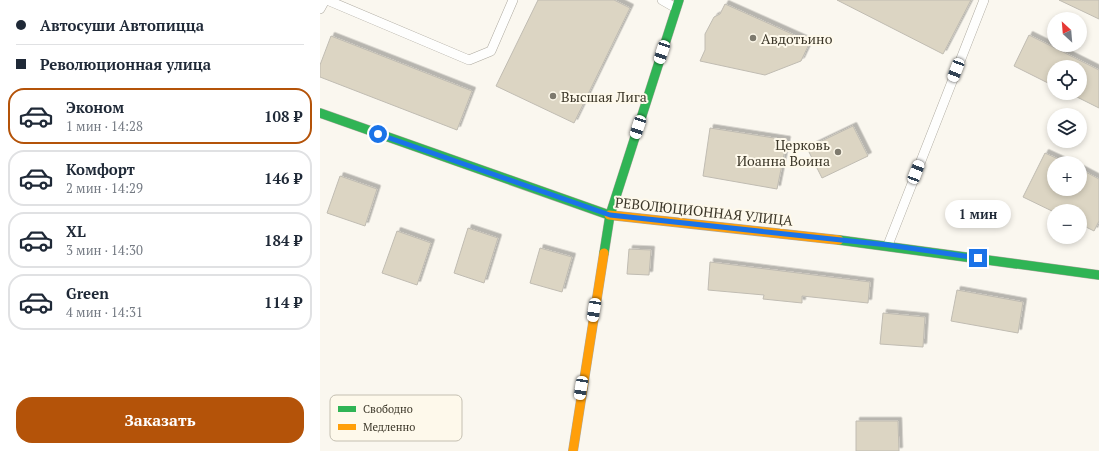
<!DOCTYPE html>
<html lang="ru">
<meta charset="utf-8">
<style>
:root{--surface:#fff;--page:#f6f6f7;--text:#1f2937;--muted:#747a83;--line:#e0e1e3;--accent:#b45309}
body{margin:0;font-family:"PT Serif",serif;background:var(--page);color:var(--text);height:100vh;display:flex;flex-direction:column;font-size:15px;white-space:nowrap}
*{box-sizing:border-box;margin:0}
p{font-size:13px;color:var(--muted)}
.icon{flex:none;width:22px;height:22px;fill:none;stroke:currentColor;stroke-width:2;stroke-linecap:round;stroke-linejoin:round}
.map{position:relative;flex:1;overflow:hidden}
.sheet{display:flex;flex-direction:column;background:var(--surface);width:320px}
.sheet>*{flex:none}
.top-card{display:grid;align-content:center;height:88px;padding:0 16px;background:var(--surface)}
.needle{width:26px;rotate:334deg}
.buttons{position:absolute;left:727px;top:12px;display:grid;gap:8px}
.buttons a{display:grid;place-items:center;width:40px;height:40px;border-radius:50%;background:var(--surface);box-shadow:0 2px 6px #0003;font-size:20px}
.end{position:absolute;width:18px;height:18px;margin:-9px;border:5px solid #1a73e8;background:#fff;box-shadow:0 0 0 2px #fff}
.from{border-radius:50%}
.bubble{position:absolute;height:28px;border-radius:14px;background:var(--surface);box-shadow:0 2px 6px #0003;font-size:13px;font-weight:700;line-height:28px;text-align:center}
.car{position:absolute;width:12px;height:24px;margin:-12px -6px;border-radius:5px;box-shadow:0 0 3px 1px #0007;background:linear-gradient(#fff 24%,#345 0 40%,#fff 0 76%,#345 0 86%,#fff 0)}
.top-card b{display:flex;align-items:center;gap:14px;height:38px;font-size:15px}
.top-card b+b{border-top:1px solid var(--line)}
.top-card i{width:10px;height:10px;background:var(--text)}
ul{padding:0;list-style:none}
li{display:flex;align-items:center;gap:12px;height:56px;margin:0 8px 6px;padding:0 8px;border:2px solid var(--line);border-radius:16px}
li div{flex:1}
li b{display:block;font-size:15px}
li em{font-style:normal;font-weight:700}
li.current{border-color:var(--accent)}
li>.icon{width:36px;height:36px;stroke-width:1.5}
.button{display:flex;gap:8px;margin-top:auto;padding:8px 16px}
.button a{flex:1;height:46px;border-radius:16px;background:var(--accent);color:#fff;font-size:16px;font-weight:700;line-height:46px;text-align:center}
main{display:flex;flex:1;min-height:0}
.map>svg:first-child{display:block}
.building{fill:#dcd5c3;stroke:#c0bcb2;filter:url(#shadow)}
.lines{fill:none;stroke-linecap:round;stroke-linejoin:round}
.lane-casing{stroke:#ada99f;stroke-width:10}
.fast-casing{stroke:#ada99f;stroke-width:10}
.slow-casing{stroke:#ada99f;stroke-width:10}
.lane{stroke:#fefefd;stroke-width:9}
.fast{stroke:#30b455;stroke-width:9}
.slow{stroke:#ff9f0a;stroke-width:9}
.route{stroke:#1a73e8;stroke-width:5}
.poi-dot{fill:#7e7a6e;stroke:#fef9eb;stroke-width:1.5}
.labels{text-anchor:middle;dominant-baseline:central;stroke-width:4;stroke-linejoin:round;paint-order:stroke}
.poi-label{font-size:14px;fill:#3c3729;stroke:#fef9eb;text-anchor:start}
.street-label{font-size:14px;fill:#3c3729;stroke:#fef9eb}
.key{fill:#fef9eb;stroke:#c4bfb1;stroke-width:1}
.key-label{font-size:11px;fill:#3c3729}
</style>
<main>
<section class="sheet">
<div class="top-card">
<b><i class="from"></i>Автосуши Автопицца</b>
<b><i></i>Революционная улица</b>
</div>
<ul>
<li class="current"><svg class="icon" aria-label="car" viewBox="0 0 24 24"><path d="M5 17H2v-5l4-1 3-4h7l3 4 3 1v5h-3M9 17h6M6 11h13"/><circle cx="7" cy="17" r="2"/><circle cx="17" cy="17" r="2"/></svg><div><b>Эконом</b><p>1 мин · 14:28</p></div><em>108 ₽</em></li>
<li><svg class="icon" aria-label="car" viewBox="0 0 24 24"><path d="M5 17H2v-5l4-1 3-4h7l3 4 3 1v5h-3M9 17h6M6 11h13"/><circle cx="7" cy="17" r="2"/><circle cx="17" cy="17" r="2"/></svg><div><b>Комфорт</b><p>2 мин · 14:29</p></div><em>146 ₽</em></li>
<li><svg class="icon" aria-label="car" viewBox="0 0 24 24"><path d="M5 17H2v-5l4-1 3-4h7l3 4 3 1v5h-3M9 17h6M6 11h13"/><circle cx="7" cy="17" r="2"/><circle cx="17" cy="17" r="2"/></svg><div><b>XL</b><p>3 мин · 14:30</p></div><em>184 ₽</em></li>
<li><svg class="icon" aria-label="car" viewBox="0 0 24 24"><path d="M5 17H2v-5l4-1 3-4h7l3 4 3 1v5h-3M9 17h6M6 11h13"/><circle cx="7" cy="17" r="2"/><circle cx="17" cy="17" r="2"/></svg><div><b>Green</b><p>4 мин · 14:31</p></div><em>114 ₽</em></li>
</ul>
<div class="button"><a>Заказать</a></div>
</section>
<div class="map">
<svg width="779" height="451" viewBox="0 0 779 451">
<defs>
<filter id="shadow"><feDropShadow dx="3.5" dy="-3.5" stdDeviation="0" flood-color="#0004"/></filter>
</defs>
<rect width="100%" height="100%" fill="#faf7ef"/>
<!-- building -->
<g class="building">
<polygon points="218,0 294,0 310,8 254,123 176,86"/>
<polygon points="517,0 651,0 623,54"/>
<polygon points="739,0 779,0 779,19"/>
<polygon points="405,4 490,42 481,61 445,75 380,61 385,50 385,34 394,17 400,14"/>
<polygon points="709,35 779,70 779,108 749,93 760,93 760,67 734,67 734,86 694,66"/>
<polygon points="11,36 152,91 137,130 0,77 0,65"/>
<polygon points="533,126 548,156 502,178 487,148"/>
<polygon points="390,128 467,140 457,189 383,176"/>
<polygon points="725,153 747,163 734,163 734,189 760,189 760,169 779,179 779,221 774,231 760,224 760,211 734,212 703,197"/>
<polygon points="20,176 57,189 45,226 7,213"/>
<polygon points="148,228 178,238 164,283 134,273"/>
<polygon points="77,231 111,243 97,285 62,273"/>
<polygon points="220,248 252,257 242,292 210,283"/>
<polygon points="309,249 331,250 329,275 307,274"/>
<polygon points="390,262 550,282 548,303 482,296 482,303 443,299 444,295 388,290"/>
<polygon points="637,290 703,302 698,333 631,321"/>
<polygon points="563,313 605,317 603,347 560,344"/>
<polygon points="536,421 578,421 579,451 536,451"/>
</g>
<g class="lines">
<defs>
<g id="lane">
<polyline points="7,0 149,60 171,51 193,0"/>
<polyline points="342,0 356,8"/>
<polyline points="0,9 5,0"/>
<polyline points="568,245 664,0"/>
</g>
<g id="fast">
<polyline points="0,113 289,215"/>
<polyline points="519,240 779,275"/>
<polyline points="284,253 290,215 359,0"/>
</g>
<g id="slow">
<polyline points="289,215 519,240"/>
<polyline points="253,451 284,253"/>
</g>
</defs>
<!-- lane casing -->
<use href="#lane" class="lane-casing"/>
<!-- fast casing -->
<use href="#fast" class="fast-casing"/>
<!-- slow casing -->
<use href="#slow" class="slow-casing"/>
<!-- lane -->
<use href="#lane" class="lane"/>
<!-- fast -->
<use href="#fast" class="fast"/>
<!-- slow -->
<use href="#slow" class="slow"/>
</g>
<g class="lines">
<!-- route -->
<polyline class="route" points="58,134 290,215 568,245 658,258"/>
</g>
<!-- markers -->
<g class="poi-dot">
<circle cx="433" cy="38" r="4"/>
<circle cx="233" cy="96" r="4"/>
<circle cx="518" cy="152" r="4"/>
</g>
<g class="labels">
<!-- poi labels -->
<g class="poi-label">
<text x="441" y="38">Авдотьино</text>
<text x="241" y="96">Высшая Лига</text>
<text x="510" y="144" text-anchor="end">Церковь<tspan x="510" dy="16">Иоанна Воина</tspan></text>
</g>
<!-- street labels -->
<g class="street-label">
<text transform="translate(384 211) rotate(6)">РЕВОЛЮЦИОННАЯ УЛИЦА</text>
</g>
</g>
<!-- legend -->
<rect x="10" y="395" width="132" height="46" rx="6" class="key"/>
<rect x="18" y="406" width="18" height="6" fill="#30b455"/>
<rect x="18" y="424" width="18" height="6" fill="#ff9f0a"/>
<g class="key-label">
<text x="43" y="413">Свободно</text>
<text x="43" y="431">Медленно</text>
</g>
</svg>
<div class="buttons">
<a><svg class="needle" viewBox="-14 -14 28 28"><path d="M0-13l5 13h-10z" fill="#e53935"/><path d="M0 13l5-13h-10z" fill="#747a83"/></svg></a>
<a><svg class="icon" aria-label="locate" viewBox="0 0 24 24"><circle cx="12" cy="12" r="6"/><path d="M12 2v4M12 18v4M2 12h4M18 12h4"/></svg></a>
<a><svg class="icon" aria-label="layers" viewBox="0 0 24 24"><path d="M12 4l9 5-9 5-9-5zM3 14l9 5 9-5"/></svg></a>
<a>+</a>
<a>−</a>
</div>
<i class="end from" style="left:58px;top:134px"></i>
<i class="end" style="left:658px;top:258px"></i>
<div class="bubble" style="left:625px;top:200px;width:66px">1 мин</div>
<i class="car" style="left:342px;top:52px;rotate:198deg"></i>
<i class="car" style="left:636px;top:70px;rotate:201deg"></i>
<i class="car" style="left:318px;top:127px;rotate:198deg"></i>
<i class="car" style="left:596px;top:172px;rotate:21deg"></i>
<i class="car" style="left:274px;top:310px;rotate:189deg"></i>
<i class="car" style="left:261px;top:388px;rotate:189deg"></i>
</div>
</main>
